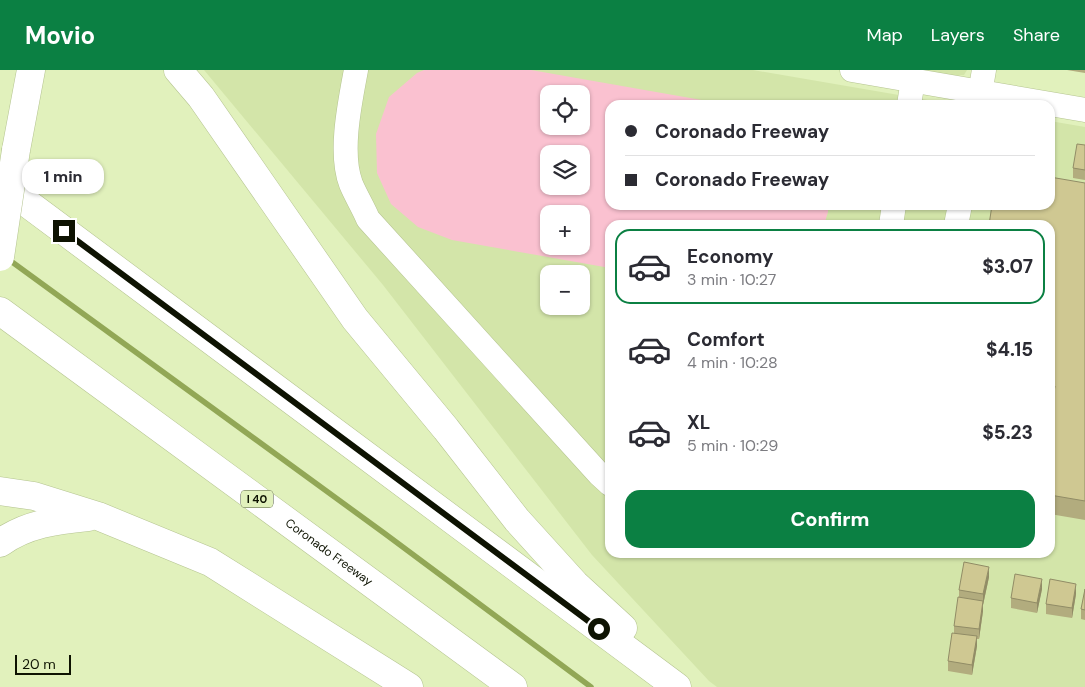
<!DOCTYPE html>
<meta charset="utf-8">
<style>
:root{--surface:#fff;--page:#f2f2f3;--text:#2b2b33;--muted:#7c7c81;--line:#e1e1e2;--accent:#0b8043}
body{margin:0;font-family:"DM Sans",sans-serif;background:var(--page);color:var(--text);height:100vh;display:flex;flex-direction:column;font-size:19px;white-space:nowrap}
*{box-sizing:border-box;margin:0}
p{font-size:16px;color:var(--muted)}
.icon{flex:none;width:28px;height:28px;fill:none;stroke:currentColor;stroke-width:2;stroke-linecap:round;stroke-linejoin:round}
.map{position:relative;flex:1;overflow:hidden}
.side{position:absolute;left:605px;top:150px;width:450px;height:338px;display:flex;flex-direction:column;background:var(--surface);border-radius:15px;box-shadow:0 1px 4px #0004}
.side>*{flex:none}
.guide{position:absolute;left:605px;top:30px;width:450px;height:110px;border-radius:15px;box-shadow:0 1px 4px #0004;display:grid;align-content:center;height:110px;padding:0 20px;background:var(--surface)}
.controls{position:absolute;left:540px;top:15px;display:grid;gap:10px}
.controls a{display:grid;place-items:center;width:50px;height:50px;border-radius:10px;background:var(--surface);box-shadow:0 1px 4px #0004;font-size:25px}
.scale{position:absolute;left:15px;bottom:12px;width:56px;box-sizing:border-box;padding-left:5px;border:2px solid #0e1302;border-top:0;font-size:14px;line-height:18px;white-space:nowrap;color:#0e1302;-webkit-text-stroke:4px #e1f1bc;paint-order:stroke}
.end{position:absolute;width:22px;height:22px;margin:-11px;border:6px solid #0e1302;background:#fff;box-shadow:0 0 0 2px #fff}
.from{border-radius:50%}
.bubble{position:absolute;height:35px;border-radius:15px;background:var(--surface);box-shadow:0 1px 4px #0004;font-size:16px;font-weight:800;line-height:35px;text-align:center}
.guide b{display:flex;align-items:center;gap:18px;height:48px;font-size:19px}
.guide b+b{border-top:1px solid var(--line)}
.guide i{width:12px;height:12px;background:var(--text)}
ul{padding:9px 0 0;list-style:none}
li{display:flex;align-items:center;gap:15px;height:75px;margin:0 10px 8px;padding:0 10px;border:2px solid transparent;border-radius:15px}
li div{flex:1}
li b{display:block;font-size:19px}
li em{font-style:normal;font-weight:800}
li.on{border-color:var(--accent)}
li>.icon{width:45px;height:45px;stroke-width:1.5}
.cta{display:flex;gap:10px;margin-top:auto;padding:10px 20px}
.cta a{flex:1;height:58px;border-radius:15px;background:var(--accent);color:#fff;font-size:20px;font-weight:800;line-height:58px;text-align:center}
header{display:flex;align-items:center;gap:30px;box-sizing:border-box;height:70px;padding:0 25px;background:var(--accent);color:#fff}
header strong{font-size:24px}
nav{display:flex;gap:28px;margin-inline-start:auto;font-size:18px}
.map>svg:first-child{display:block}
.built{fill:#d3e5a9;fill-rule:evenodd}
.green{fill:#fac1d0;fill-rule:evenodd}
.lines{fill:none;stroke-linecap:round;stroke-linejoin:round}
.stream{stroke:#92a756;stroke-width:5.5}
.minor-casing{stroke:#b5c491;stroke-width:25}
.major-casing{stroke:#b5c491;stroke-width:29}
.highway-casing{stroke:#b5c491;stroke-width:29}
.minor{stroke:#fff;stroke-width:24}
.major{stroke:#fff;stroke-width:28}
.highway{stroke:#fff;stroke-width:28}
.major-bridge-casing{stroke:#b5c491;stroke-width:29;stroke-linecap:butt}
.major-bridge{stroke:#fff;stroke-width:28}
.wall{fill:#b2ac7e}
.shaded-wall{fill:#918c66}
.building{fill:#cfc892;stroke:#918c66}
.route{stroke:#0e1302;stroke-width:6}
.labels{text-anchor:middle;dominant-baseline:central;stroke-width:5;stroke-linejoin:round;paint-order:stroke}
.shield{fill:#e1f1bc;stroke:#4d563a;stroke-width:1}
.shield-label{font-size:11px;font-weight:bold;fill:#0e1302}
.street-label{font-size:12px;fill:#0e1302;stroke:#e1f1bc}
</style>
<header>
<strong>Movio</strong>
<nav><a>Map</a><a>Layers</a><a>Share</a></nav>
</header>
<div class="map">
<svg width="1085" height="617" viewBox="0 0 1085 617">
<rect width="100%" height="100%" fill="#e1f1bc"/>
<!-- built -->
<g class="built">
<path d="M 204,0 L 753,0 L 957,35 L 610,35 L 610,135 L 1050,135 L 1050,51 L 1085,57 L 1085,617 L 717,617 L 709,611 L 592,485 L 383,215 ZM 549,24 L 581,24 L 581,56 L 549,56 ZM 549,84 L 581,84 L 581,116 L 549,116 ZM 549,144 L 581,144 L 581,176 L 549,176 ZM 610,155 L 1050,155 L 1050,482 L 610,482 ZM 549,204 L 581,204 L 581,236 L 549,236 Z"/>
<polygon points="916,0 967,0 964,5 951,6"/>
</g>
<!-- green -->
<path class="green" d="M 424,0 L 531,0 L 730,35 L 610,35 L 610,135 L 828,135 L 828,142 L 824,155 L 610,155 L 610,198 L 452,170 L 418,157 L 391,134 L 377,103 L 376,64 L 389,27 L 417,3 ZM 549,24 L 581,24 L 581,56 L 549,56 ZM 549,84 L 581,84 L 581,116 L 549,116 ZM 549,144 L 581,144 L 581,176 L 549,176 Z"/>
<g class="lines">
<!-- stream -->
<polyline class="stream" points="8,189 384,463 591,617"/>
<defs>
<g id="minor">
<path d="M 356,0 C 350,32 339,83 351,114 C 356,126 363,137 368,149 L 599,404 L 610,414"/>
<polyline points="852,0 1085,40"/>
<polyline points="909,35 913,10"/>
<polyline points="978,35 984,0"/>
<polyline points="891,155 894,135"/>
<polyline points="956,155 960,135"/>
</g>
<polyline id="major" points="16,80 31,0"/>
<g id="highway">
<polyline points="178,0 201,27 355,249 446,359 517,450 575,514 623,558"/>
<polyline points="0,113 677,617"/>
<path id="s1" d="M 0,241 L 513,617"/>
<polyline points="0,421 34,426 98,446 210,492 409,617"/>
<path d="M 0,473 C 26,454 57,450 88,447"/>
</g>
</defs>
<!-- minor casing -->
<use href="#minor" class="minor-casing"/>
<!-- major casing -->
<use href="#major" class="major-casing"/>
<!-- highway casing -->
<use href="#highway" class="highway-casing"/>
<!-- minor -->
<use href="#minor" class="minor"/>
<!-- major -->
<use href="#major" class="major"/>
<!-- highway -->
<use href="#highway" class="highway"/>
<defs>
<polyline id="major-bridge" points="0,187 16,80"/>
</defs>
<!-- major-bridge casing -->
<use href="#major-bridge" class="major-bridge-casing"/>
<!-- major-bridge -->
<use href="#major-bridge" class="major-bridge"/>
</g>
<!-- wall -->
<g class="wall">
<polygon points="1067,0 1085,0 1085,3"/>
<polygon points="1085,75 1085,110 1073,108 1073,98"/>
<polygon points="1085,113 1085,450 1050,444 1050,345 1052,334 1050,334 1050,155"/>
<polygon points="989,507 983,535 983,534 983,541 979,569 977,569 977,576 972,605 948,601 948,591 954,563 954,556 959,527 959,520"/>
<polygon points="1042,519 1037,543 1011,538 1011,528"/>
<polygon points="1085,519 1085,550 1081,549 1081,539"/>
<polygon points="1076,524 1072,548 1046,544 1046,534"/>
</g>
<!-- shaded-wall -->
<g class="shaded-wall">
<polygon points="989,497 989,507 983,535 983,524"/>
<polygon points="1042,509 1042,519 1037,543 1037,533"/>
<polygon points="1076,514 1076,524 1072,548 1072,538"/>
<polygon points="983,531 983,541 979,569 979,559"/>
<polygon points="977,566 977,576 972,605 972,595"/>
</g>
<!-- building -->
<g class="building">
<polygon points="1077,74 1085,75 1085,100 1073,98"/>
<polygon points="1050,107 1085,113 1085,431 1050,425 1050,345 1055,316 1050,315 1050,155 989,155 992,135 1050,135"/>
<polygon points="964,492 989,497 983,524 959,520"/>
<polygon points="1015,504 1042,509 1037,533 1011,528"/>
<polygon points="1050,509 1076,514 1072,538 1046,534"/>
<polygon points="1085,519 1085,540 1081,539"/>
<polygon points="958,527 983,531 979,559 954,556"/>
<polygon points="952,563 977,566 972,595 948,591"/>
</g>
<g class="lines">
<!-- route -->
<polyline class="route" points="64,161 599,559"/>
</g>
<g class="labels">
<!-- shield labels -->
<rect class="shield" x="241" y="420.5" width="32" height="17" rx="4"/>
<g class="shield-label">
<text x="257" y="429">I 40</text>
</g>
<!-- street labels -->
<g class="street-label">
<text stroke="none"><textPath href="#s1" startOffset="408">Coronado Freeway</textPath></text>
</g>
</g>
</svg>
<div class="controls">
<a><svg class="icon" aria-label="locate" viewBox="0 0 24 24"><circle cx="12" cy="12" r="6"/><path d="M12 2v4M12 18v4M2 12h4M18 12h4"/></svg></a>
<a><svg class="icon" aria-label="layers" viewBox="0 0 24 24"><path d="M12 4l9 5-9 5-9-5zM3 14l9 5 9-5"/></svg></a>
<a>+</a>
<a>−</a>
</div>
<div class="scale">20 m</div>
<i class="end from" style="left:599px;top:559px"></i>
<i class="end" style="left:64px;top:161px"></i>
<div class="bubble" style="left:22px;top:89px;width:82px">1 min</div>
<div class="guide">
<b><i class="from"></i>Coronado Freeway</b>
<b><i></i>Coronado Freeway</b>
</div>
<section class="side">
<ul>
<li class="on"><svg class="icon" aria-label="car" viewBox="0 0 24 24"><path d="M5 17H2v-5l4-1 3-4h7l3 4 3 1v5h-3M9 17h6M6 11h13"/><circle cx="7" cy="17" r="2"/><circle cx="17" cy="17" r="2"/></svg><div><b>Economy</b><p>3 min · 10:27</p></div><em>$3.07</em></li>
<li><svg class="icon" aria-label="car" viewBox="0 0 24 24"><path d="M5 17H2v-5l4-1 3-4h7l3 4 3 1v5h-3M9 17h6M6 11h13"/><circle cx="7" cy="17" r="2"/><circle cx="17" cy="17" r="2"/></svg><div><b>Comfort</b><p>4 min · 10:28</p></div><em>$4.15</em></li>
<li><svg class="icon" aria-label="car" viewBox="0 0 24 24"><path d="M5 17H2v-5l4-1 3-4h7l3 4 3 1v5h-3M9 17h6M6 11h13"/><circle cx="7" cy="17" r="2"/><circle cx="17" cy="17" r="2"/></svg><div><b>XL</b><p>5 min · 10:29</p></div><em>$5.23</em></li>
</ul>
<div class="cta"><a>Confirm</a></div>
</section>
</div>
